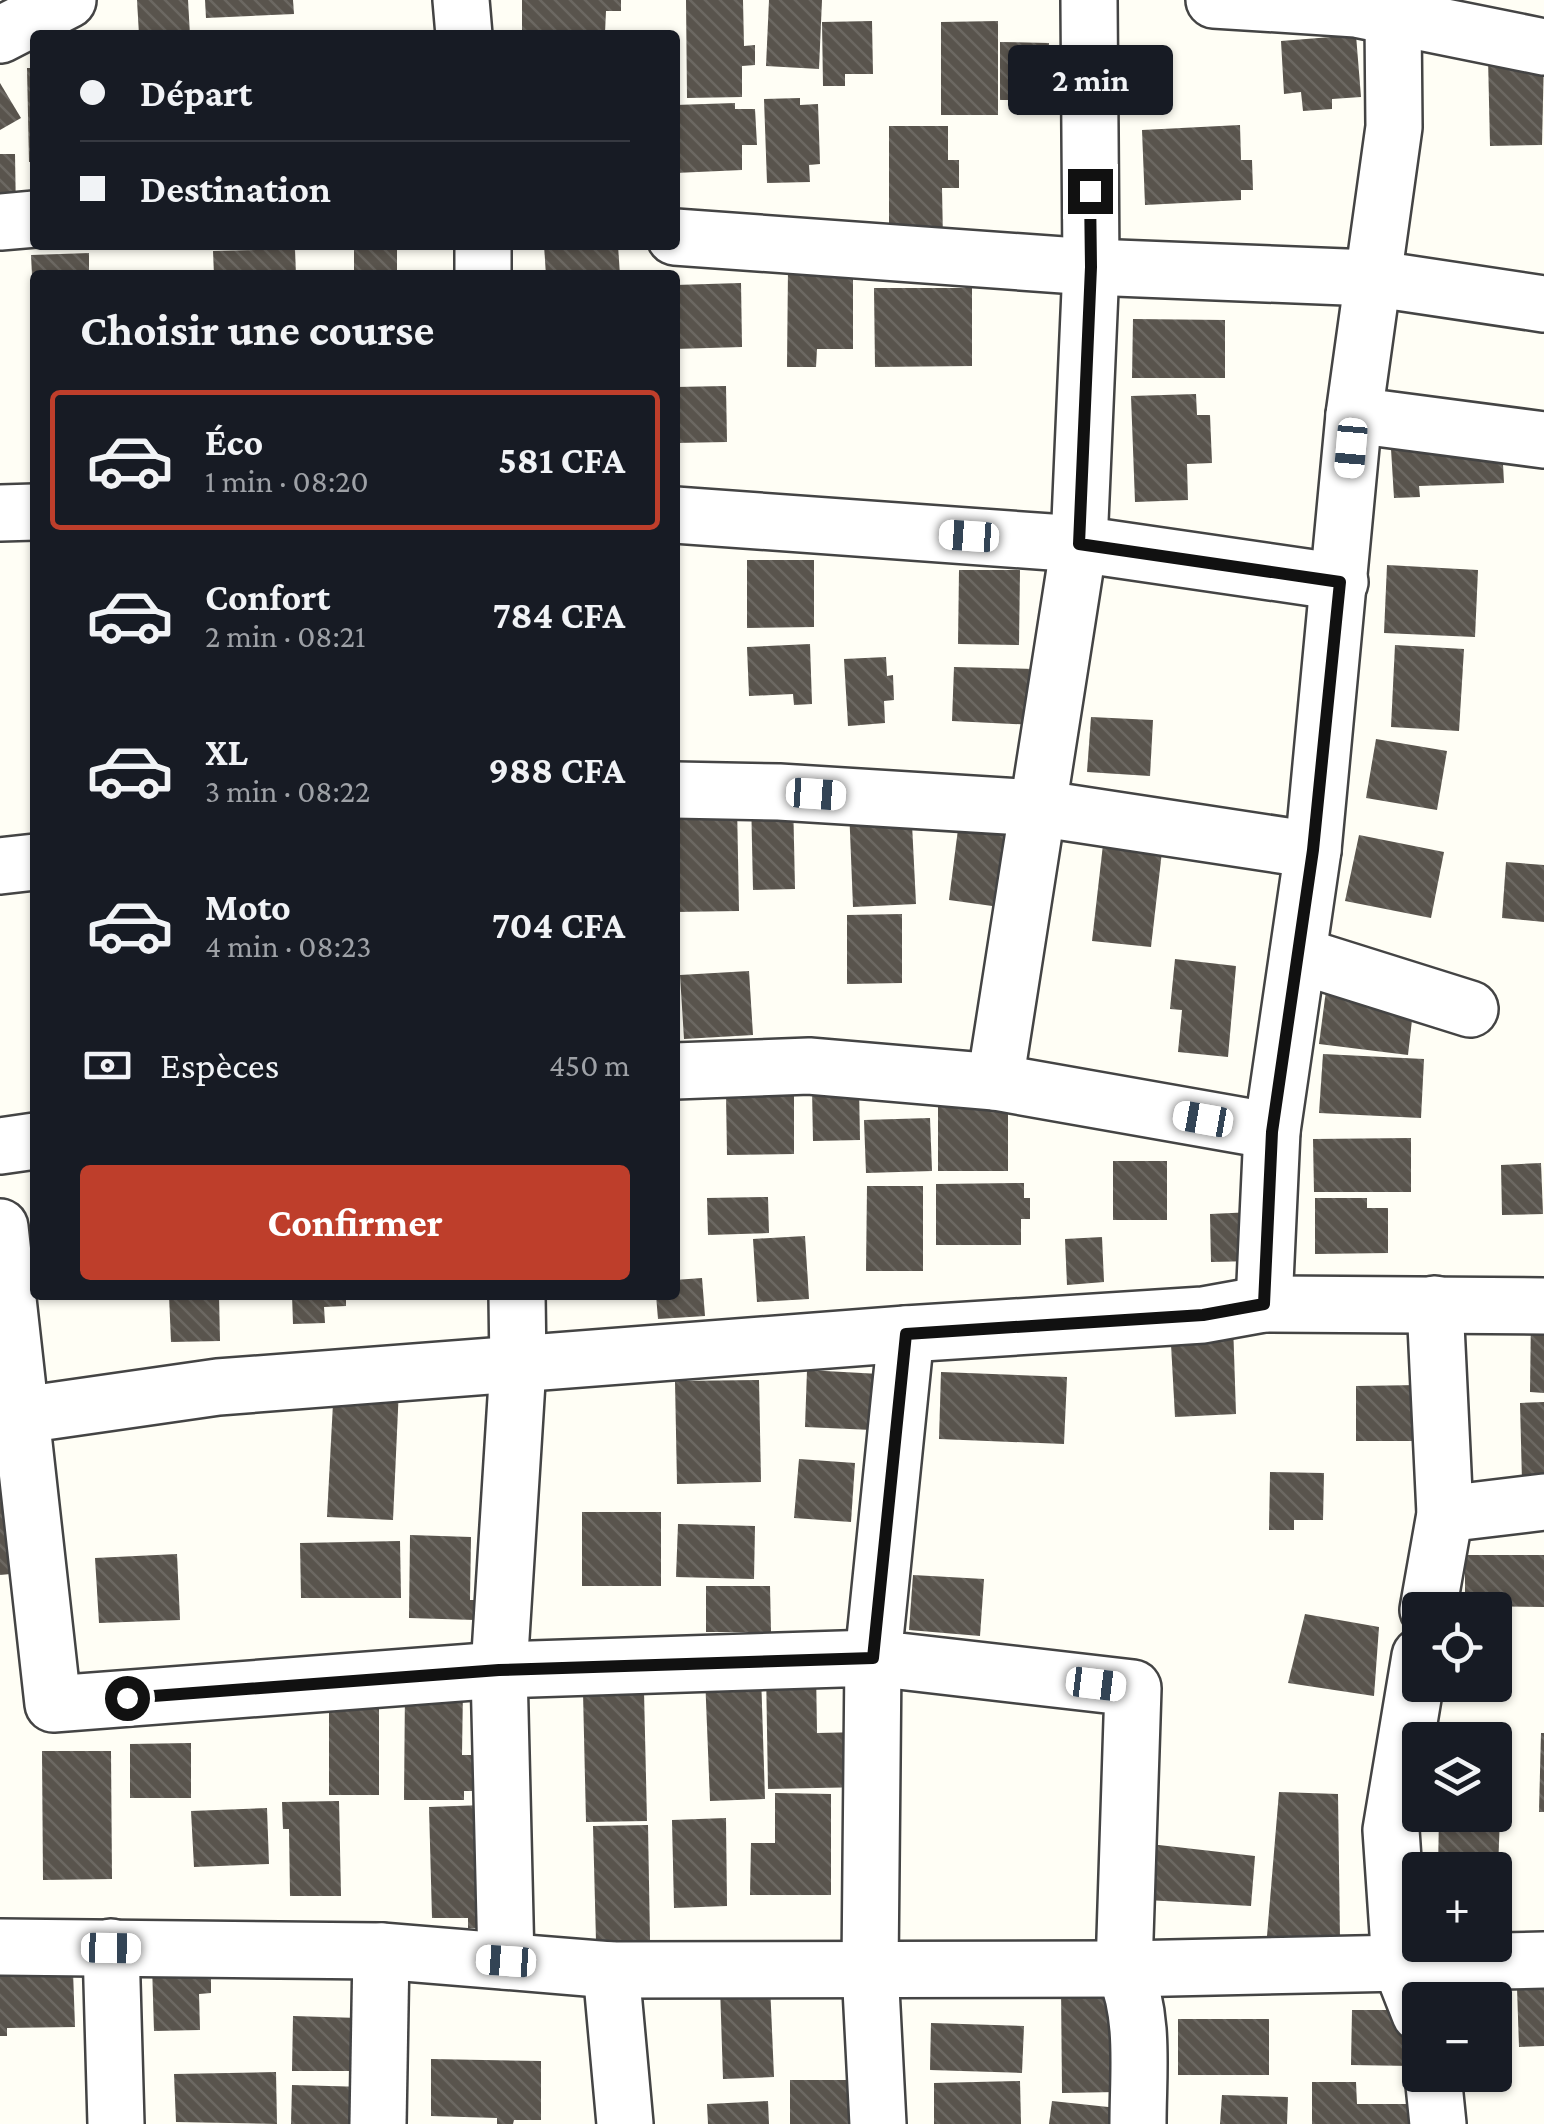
<!DOCTYPE html>
<html lang="fr">
<meta charset="utf-8">
<style>
:root{--surface:#171b24;--page:#20242c;--text:#f1f3f6;--muted:#9ea1a6;--line:#363941;--accent:#be3e2b}
body{margin:0;font-family:"Crimson Pro",serif;background:var(--page);color:var(--text);height:100vh;display:flex;flex-direction:column;font-size:38px;white-space:nowrap}
*{box-sizing:border-box;margin:0}
p{font-size:32px;color:var(--muted)}
.icon{flex:none;width:55px;height:55px;fill:none;stroke:currentColor;stroke-width:2;stroke-linecap:round;stroke-linejoin:round}
.map{position:relative;flex:1;overflow:hidden}
.panel{position:absolute;left:30px;top:270px;width:650px;height:1030px;display:flex;flex-direction:column;background:var(--surface);border-radius:10px;box-shadow:0 2px 8px #0004}
.panel>*{flex:none}
.top-card{position:absolute;left:30px;top:30px;width:650px;height:220px;border-radius:10px;box-shadow:0 2px 8px #0004;display:grid;align-content:center;height:220px;padding:0 50px;background:var(--surface)}
.buttons{position:absolute;left:1402px;top:1592px;display:grid;gap:20px}
.buttons a{display:grid;place-items:center;width:110px;height:110px;border-radius:10px;background:var(--surface);box-shadow:0 2px 8px #0004;font-size:50px}
.end{position:absolute;width:45px;height:45px;margin:-22px;border:12px solid #111;background:#fff;box-shadow:0 0 0 5px #fff}
.from{border-radius:50%}
.bubble{position:absolute;height:70px;border-radius:10px;background:var(--surface);box-shadow:0 2px 8px #0004;font-size:32px;font-weight:700;line-height:70px;text-align:center}
.car{position:absolute;width:30px;height:60px;margin:-30px -15px;border-radius:12px;box-shadow:0 0 8px 2px #0007;background:linear-gradient(#fff 24%,#345 0 40%,#fff 0 76%,#345 0 86%,#fff 0)}
.top-card b{display:flex;align-items:center;gap:35px;height:95px;font-size:38px}
.top-card b+b{border-top:2px solid var(--line)}
.top-card i{width:25px;height:25px;background:var(--text)}
ul{padding:0;list-style:none}
li{display:flex;align-items:center;gap:30px;height:140px;margin:0 20px 15px;padding:0 30px;border:5px solid transparent;border-radius:10px}
li div{flex:1}
li b{display:block;font-size:38px}
li em{font-style:normal;font-weight:700}
li.on{border-color:var(--accent)}
li>.icon{width:90px;height:90px;stroke-width:1.5}
h2{padding:0 50px;font-size:45px;line-height:120px}
.pay{display:flex;align-items:center;gap:25px;height:110px;padding:0 50px;font-size:38px}
.pay p{margin-inline-start:auto}
.button{display:flex;gap:20px;margin-top:auto;padding:20px 50px}
.button a{flex:1;height:115px;border-radius:10px;background:var(--accent);color:#fff;font-size:40px;font-weight:700;line-height:115px;text-align:center}
.map>svg:first-child{display:block}
.building{fill:url(#building-back-hatch)}
.lines{fill:none;stroke-linecap:round;stroke-linejoin:round}
.minor-casing{stroke:#444;stroke-width:60}
.minor{stroke:#fff;stroke-width:55}
.route{stroke:#111;stroke-width:12}
</style>
<div class="map">
<svg width="1544" height="2124" viewBox="0 0 1544 2124">
<defs>
<pattern id="building-back-hatch" width="6" height="6" patternUnits="userSpaceOnUse" patternTransform="scale(2.5)"><rect width="6" height="6" fill="#59544d"/><path d="M-1 5l2 2M0 0l6 6M5-1l2 2" fill="none" stroke="#6c6862"/></pattern>
</defs>
<rect width="100%" height="100%" fill="#fffef5"/>
<!-- building -->
<g class="building">
<polygon points="137,0 188,0 190,35 139,35"/>
<polygon points="205,0 293,0 294,14 206,18"/>
<polygon points="522,0 621,0 621,11 606,11 605,33 522,31"/>
<polygon points="686,0 743,0 744,46 755,45 755,65 742,66 742,97 687,98"/>
<polygon points="769,0 822,0 819,69 766,66"/>
<polygon points="872,21 873,74 845,74 845,86 823,86 822,22"/>
<polygon points="998,21 998,115 941,115 941,22"/>
<polygon points="1356,35 1361,97 1332,99 1332,109 1303,111 1301,92 1284,94 1281,41"/>
<polygon points="1000,42 1049,43 1048,100 1000,100"/>
<polygon points="1544,56 1542,145 1490,146 1488,57"/>
<polygon points="27,68 35,68 35,162 29,162"/>
<polygon points="0,83 21,118 0,130"/>
<polygon points="800,98 800,105 818,104 820,164 809,165 810,182 767,183 764,99"/>
<polygon points="735,103 735,109 755,109 757,145 742,145 742,170 675,173 675,105"/>
<polygon points="1240,125 1241,160 1252,160 1253,190 1241,190 1241,200 1145,205 1142,130"/>
<polygon points="889,126 948,126 948,160 959,160 959,188 942,188 943,240 889,240"/>
<polygon points="0,154 15,154 16,215 0,216"/>
<rect x="354" y="245" width="43" height="30"/>
<polygon points="544,245 618,245 620,275 546,275"/>
<polygon points="295,249 296,275 214,275 213,251"/>
<polygon points="89,253 89,275 32,275 31,255"/>
<polygon points="788,268 853,268 853,349 817,349 816,367 787,367"/>
<polygon points="741,283 742,347 675,349 675,285"/>
<polygon points="874,288 972,288 972,366 875,367"/>
<polygon points="1133,319 1225,320 1225,378 1132,378"/>
<polygon points="726,386 727,442 675,443 675,387"/>
<polygon points="1196,394 1197,415 1210,415 1212,463 1187,464 1188,500 1135,502 1131,396"/>
<polygon points="1502,445 1504,483 1419,486 1420,497 1394,498 1391,449"/>
<polygon points="747,560 814,560 814,627 747,628"/>
<polygon points="1387,565 1478,570 1475,637 1384,633"/>
<polygon points="959,570 1020,570 1019,645 958,644"/>
<polygon points="810,644 812,704 794,705 793,694 749,696 747,647"/>
<polygon points="1395,645 1464,649 1459,731 1391,727"/>
<polygon points="886,657 887,676 893,675 894,700 884,701 885,723 848,726 844,659"/>
<polygon points="954,667 1035,669 1034,725 952,721"/>
<polygon points="1091,717 1153,720 1150,776 1087,772"/>
<polygon points="1376,739 1447,751 1437,810 1366,798"/>
<polygon points="675,794 737,804 739,911 675,912"/>
<polygon points="793,796 795,889 753,890 751,797"/>
<polygon points="911,804 916,904 853,907 849,807"/>
<polygon points="959,821 1024,829 1014,909 949,900"/>
<polygon points="1105,827 1164,834 1151,947 1092,941"/>
<polygon points="1359,835 1444,852 1431,918 1345,901"/>
<polygon points="1506,862 1544,865 1544,922 1502,918"/>
<polygon points="902,914 902,983 847,984 847,915"/>
<polygon points="1175,959 1236,966 1228,1057 1178,1052 1182,1010 1170,1009"/>
<polygon points="749,971 753,1035 684,1039 680,975"/>
<polygon points="1327,983 1415,994 1408,1055 1319,1044"/>
<polygon points="1323,1054 1424,1059 1421,1118 1319,1113"/>
<polygon points="812,1088 859,1088 860,1140 813,1141"/>
<polygon points="794,1093 794,1154 727,1155 726,1094"/>
<polygon points="1008,1093 1008,1171 938,1171 938,1094"/>
<polygon points="930,1118 932,1171 866,1173 864,1120"/>
<polygon points="1411,1138 1411,1192 1314,1192 1313,1139"/>
<rect x="1113" y="1161" width="54" height="59"/>
<polygon points="1541,1163 1543,1214 1502,1215 1501,1165"/>
<polygon points="1024,1183 1024,1198 1030,1198 1030,1219 1021,1219 1021,1245 936,1245 936,1184"/>
<polygon points="867,1186 923,1186 923,1271 866,1271"/>
<polygon points="768,1197 769,1233 708,1235 707,1198"/>
<polygon points="1315,1198 1367,1198 1367,1208 1388,1208 1388,1253 1315,1254"/>
<polygon points="1253,1212 1255,1261 1211,1262 1210,1214"/>
<polygon points="805,1236 809,1299 757,1302 753,1239"/>
<polygon points="1102,1237 1104,1282 1067,1285 1065,1239"/>
<polygon points="702,1278 705,1316 658,1319 656,1295 675,1295 675,1280"/>
<polygon points="169,1295 219,1295 220,1341 171,1342"/>
<polygon points="292,1295 346,1295 346,1306 324,1307 325,1323 293,1324"/>
<polygon points="1531,1315 1544,1315 1544,1393 1530,1392"/>
<polygon points="1233,1323 1236,1414 1175,1417 1170,1326"/>
<polygon points="807,1370 898,1375 895,1431 805,1427"/>
<polygon points="941,1372 1067,1377 1064,1444 939,1439"/>
<polygon points="759,1380 761,1482 677,1484 675,1381"/>
<polygon points="334,1384 399,1388 393,1520 327,1517"/>
<polygon points="1419,1385 1420,1441 1356,1441 1356,1386"/>
<polygon points="1544,1402 1544,1481 1522,1482 1520,1403"/>
<polygon points="799,1459 855,1463 851,1522 794,1518"/>
<polygon points="0,1464 21,1573 0,1575"/>
<polygon points="1270,1472 1324,1473 1323,1520 1294,1520 1294,1530 1269,1530"/>
<rect x="582" y="1512" width="79" height="74"/>
<polygon points="678,1524 755,1526 754,1579 676,1577"/>
<polygon points="410,1535 471,1537 470,1600 476,1600 475,1620 409,1618"/>
<polygon points="400,1541 401,1598 301,1598 300,1543"/>
<polygon points="177,1554 180,1620 99,1623 95,1558"/>
<polygon points="1465,1555 1544,1555 1544,1607 1465,1606"/>
<polygon points="913,1575 984,1579 980,1636 909,1630"/>
<polygon points="706,1586 770,1586 771,1632 706,1632"/>
<polygon points="1305,1614 1379,1627 1374,1696 1288,1683"/>
<polygon points="816,1668 817,1733 864,1732 866,1787 768,1789 766,1669"/>
<polygon points="761,1674 765,1799 710,1801 705,1676"/>
<polygon points="405,1688 463,1688 462,1755 484,1755 484,1791 464,1791 464,1800 404,1800"/>
<polygon points="644,1691 647,1821 586,1822 583,1692"/>
<rect x="329" y="1692" width="50" height="103"/>
<polygon points="1541,1733 1544,1733 1544,1812 1539,1812"/>
<polygon points="191,1743 191,1798 130,1798 130,1744"/>
<polygon points="42,1751 111,1751 112,1879 43,1880"/>
<polygon points="1279,1792 1338,1794 1340,1940 1266,1948"/>
<polygon points="775,1793 831,1794 831,1895 750,1895 751,1843 775,1843"/>
<polygon points="339,1801 341,1896 290,1896 289,1829 283,1829 282,1802"/>
<polygon points="484,1805 488,1928 468,1928 468,1918 432,1918 429,1807"/>
<polygon points="267,1808 269,1864 194,1867 191,1811"/>
<polygon points="1439,1815 1500,1816 1498,1870 1438,1870"/>
<polygon points="726,1818 727,1906 674,1908 672,1820"/>
<polygon points="648,1825 650,1940 596,1941 593,1826"/>
<polygon points="1150,1844 1255,1856 1251,1906 1147,1900"/>
<polygon points="152,1965 211,1973 211,1993 199,1994 200,2030 154,2031"/>
<polygon points="73,1971 75,2027 7,2028 7,2036 0,2036 0,1972"/>
<polygon points="770,1984 774,2077 723,2079 720,1986"/>
<polygon points="1061,1985 1116,1985 1117,2092 1062,2093"/>
<polygon points="1544,1987 1544,2046 1519,2047 1517,1988"/>
<polygon points="1352,2010 1413,2010 1412,2066 1351,2065"/>
<polygon points="293,2016 359,2018 358,2071 292,2071"/>
<rect x="1178" y="2019" width="91" height="56"/>
<polygon points="931,2023 1024,2026 1022,2073 930,2070"/>
<polygon points="431,2059 541,2061 541,2120 514,2120 513,2124 497,2124 497,2118 431,2116"/>
<polygon points="276,2072 277,2124 176,2122 174,2074"/>
<rect x="790" y="2080" width="76" height="44"/>
<polygon points="1020,2081 1021,2124 934,2124 934,2083"/>
<polygon points="1312,2082 1356,2082 1357,2104 1429,2104 1429,2124 1312,2124"/>
<polygon points="292,2085 366,2087 365,2124 291,2124"/>
<polygon points="1222,2095 1288,2097 1287,2124 1220,2124"/>
<polygon points="768,2101 769,2124 708,2124 707,2104"/>
<polygon points="1052,2101 1127,2109 1125,2124 1049,2124"/>
</g>
<g class="lines">
<defs>
<g id="minor">
<polyline points="461,0 464,35"/>
<polyline points="1214,0 1356,9 1544,47"/>
<polyline points="0,35 68,0"/>
<polyline points="0,222 35,219"/>
<polyline points="675,237 1091,267 1371,278 1544,304"/>
<polyline points="483,275 483,245"/>
<polyline points="1354,415 1544,440"/>
<polyline points="0,513 35,512"/>
<polyline points="675,515 1079,544 1340,582"/>
<polyline points="675,790 779,792 1037,808 1313,850"/>
<polyline points="0,866 35,862"/>
<polyline points="1298,955 1470,1009"/>
<polyline points="675,1071 809,1066 995,1082 1272,1131"/>
<polyline points="995,1082 1079,544 1091,267 1089,0"/>
<polyline points="0,1146 35,1141"/>
<polyline points="0,1227 53,1704 499,1670 873,1658 870,1969 878,2124"/>
<polyline points="1264,1304 1272,1131 1313,850 1354,415 1394,127 1393,18"/>
<path d="M 906,1334 L 873,1658 L 1133,1688 L 1124,1969 C 1145,2017 1138,2073 1138,2124"/>
<polyline points="0,1421 23,1415 218,1387 906,1334 1203,1315 1264,1304 1544,1306"/>
<polyline points="1445,1514 1544,1502"/>
<polyline points="1428,1610 1445,1514 1435,1304"/>
<polyline points="1420,1656 1391,1830 1400,1963 1420,2014"/>
<polyline points="0,1947 381,1951 611,1970 1124,1969 1544,1960"/>
<polyline points="111,1947 116,2124"/>
<polyline points="506,1961 499,1670 518,1366 517,1295"/>
<polyline points="611,1970 625,2124"/>
<polyline points="1433,2075 1438,2124"/>
<polyline points="378,2124 381,1951"/>
</g>
</defs>
<!-- minor casing -->
<use href="#minor" class="minor-casing"/>
<!-- minor -->
<use href="#minor" class="minor"/>
</g>
<g class="lines">
<!-- route -->
<polyline class="route" points="127,1698 499,1670 873,1658 906,1334 1203,1315 1264,1304 1272,1132 1313,850 1340,582 1079,544 1091,267 1090,191"/>
</g>
</svg>
<div class="buttons">
<a><svg class="icon" aria-label="locate" viewBox="0 0 24 24"><circle cx="12" cy="12" r="6"/><path d="M12 2v4M12 18v4M2 12h4M18 12h4"/></svg></a>
<a><svg class="icon" aria-label="layers" viewBox="0 0 24 24"><path d="M12 4l9 5-9 5-9-5zM3 14l9 5 9-5"/></svg></a>
<a>+</a>
<a>−</a>
</div>
<i class="end from" style="left:127px;top:1698px"></i>
<i class="end" style="left:1090px;top:191px"></i>
<div class="bubble" style="left:1008px;top:45px;width:165px">2 min</div>
<i class="car" style="left:1351px;top:448px;rotate:185deg"></i>
<i class="car" style="left:969px;top:536px;rotate:274deg"></i>
<i class="car" style="left:816px;top:794px;rotate:94deg"></i>
<i class="car" style="left:1203px;top:1119px;rotate:280deg"></i>
<i class="car" style="left:1096px;top:1684px;rotate:97deg"></i>
<i class="car" style="left:111px;top:1948px;rotate:91deg"></i>
<i class="car" style="left:506px;top:1961px;rotate:274deg"></i>
<div class="top-card">
<b><i class="from"></i>Départ</b>
<b><i></i>Destination</b>
</div>
<section class="panel">
<h2>Choisir une course</h2>
<ul>
<li class="on"><svg class="icon" aria-label="car" viewBox="0 0 24 24"><path d="M5 17H2v-5l4-1 3-4h7l3 4 3 1v5h-3M9 17h6M6 11h13"/><circle cx="7" cy="17" r="2"/><circle cx="17" cy="17" r="2"/></svg><div><b>Éco</b><p>1 min · 08:20</p></div><em>581 CFA</em></li>
<li><svg class="icon" aria-label="car" viewBox="0 0 24 24"><path d="M5 17H2v-5l4-1 3-4h7l3 4 3 1v5h-3M9 17h6M6 11h13"/><circle cx="7" cy="17" r="2"/><circle cx="17" cy="17" r="2"/></svg><div><b>Confort</b><p>2 min · 08:21</p></div><em>784 CFA</em></li>
<li><svg class="icon" aria-label="car" viewBox="0 0 24 24"><path d="M5 17H2v-5l4-1 3-4h7l3 4 3 1v5h-3M9 17h6M6 11h13"/><circle cx="7" cy="17" r="2"/><circle cx="17" cy="17" r="2"/></svg><div><b>XL</b><p>3 min · 08:22</p></div><em>988 CFA</em></li>
<li><svg class="icon" aria-label="car" viewBox="0 0 24 24"><path d="M5 17H2v-5l4-1 3-4h7l3 4 3 1v5h-3M9 17h6M6 11h13"/><circle cx="7" cy="17" r="2"/><circle cx="17" cy="17" r="2"/></svg><div><b>Moto</b><p>4 min · 08:23</p></div><em>704 CFA</em></li>
</ul>
<div class="pay"><svg class="icon" aria-label="cash" viewBox="0 0 24 24"><path d="M3 7h18v10H3z"/><circle cx="12" cy="12" r="2"/></svg>Espèces<p>450 m</p></div>
<div class="button"><a>Confirmer</a></div>
</section>
</div>
